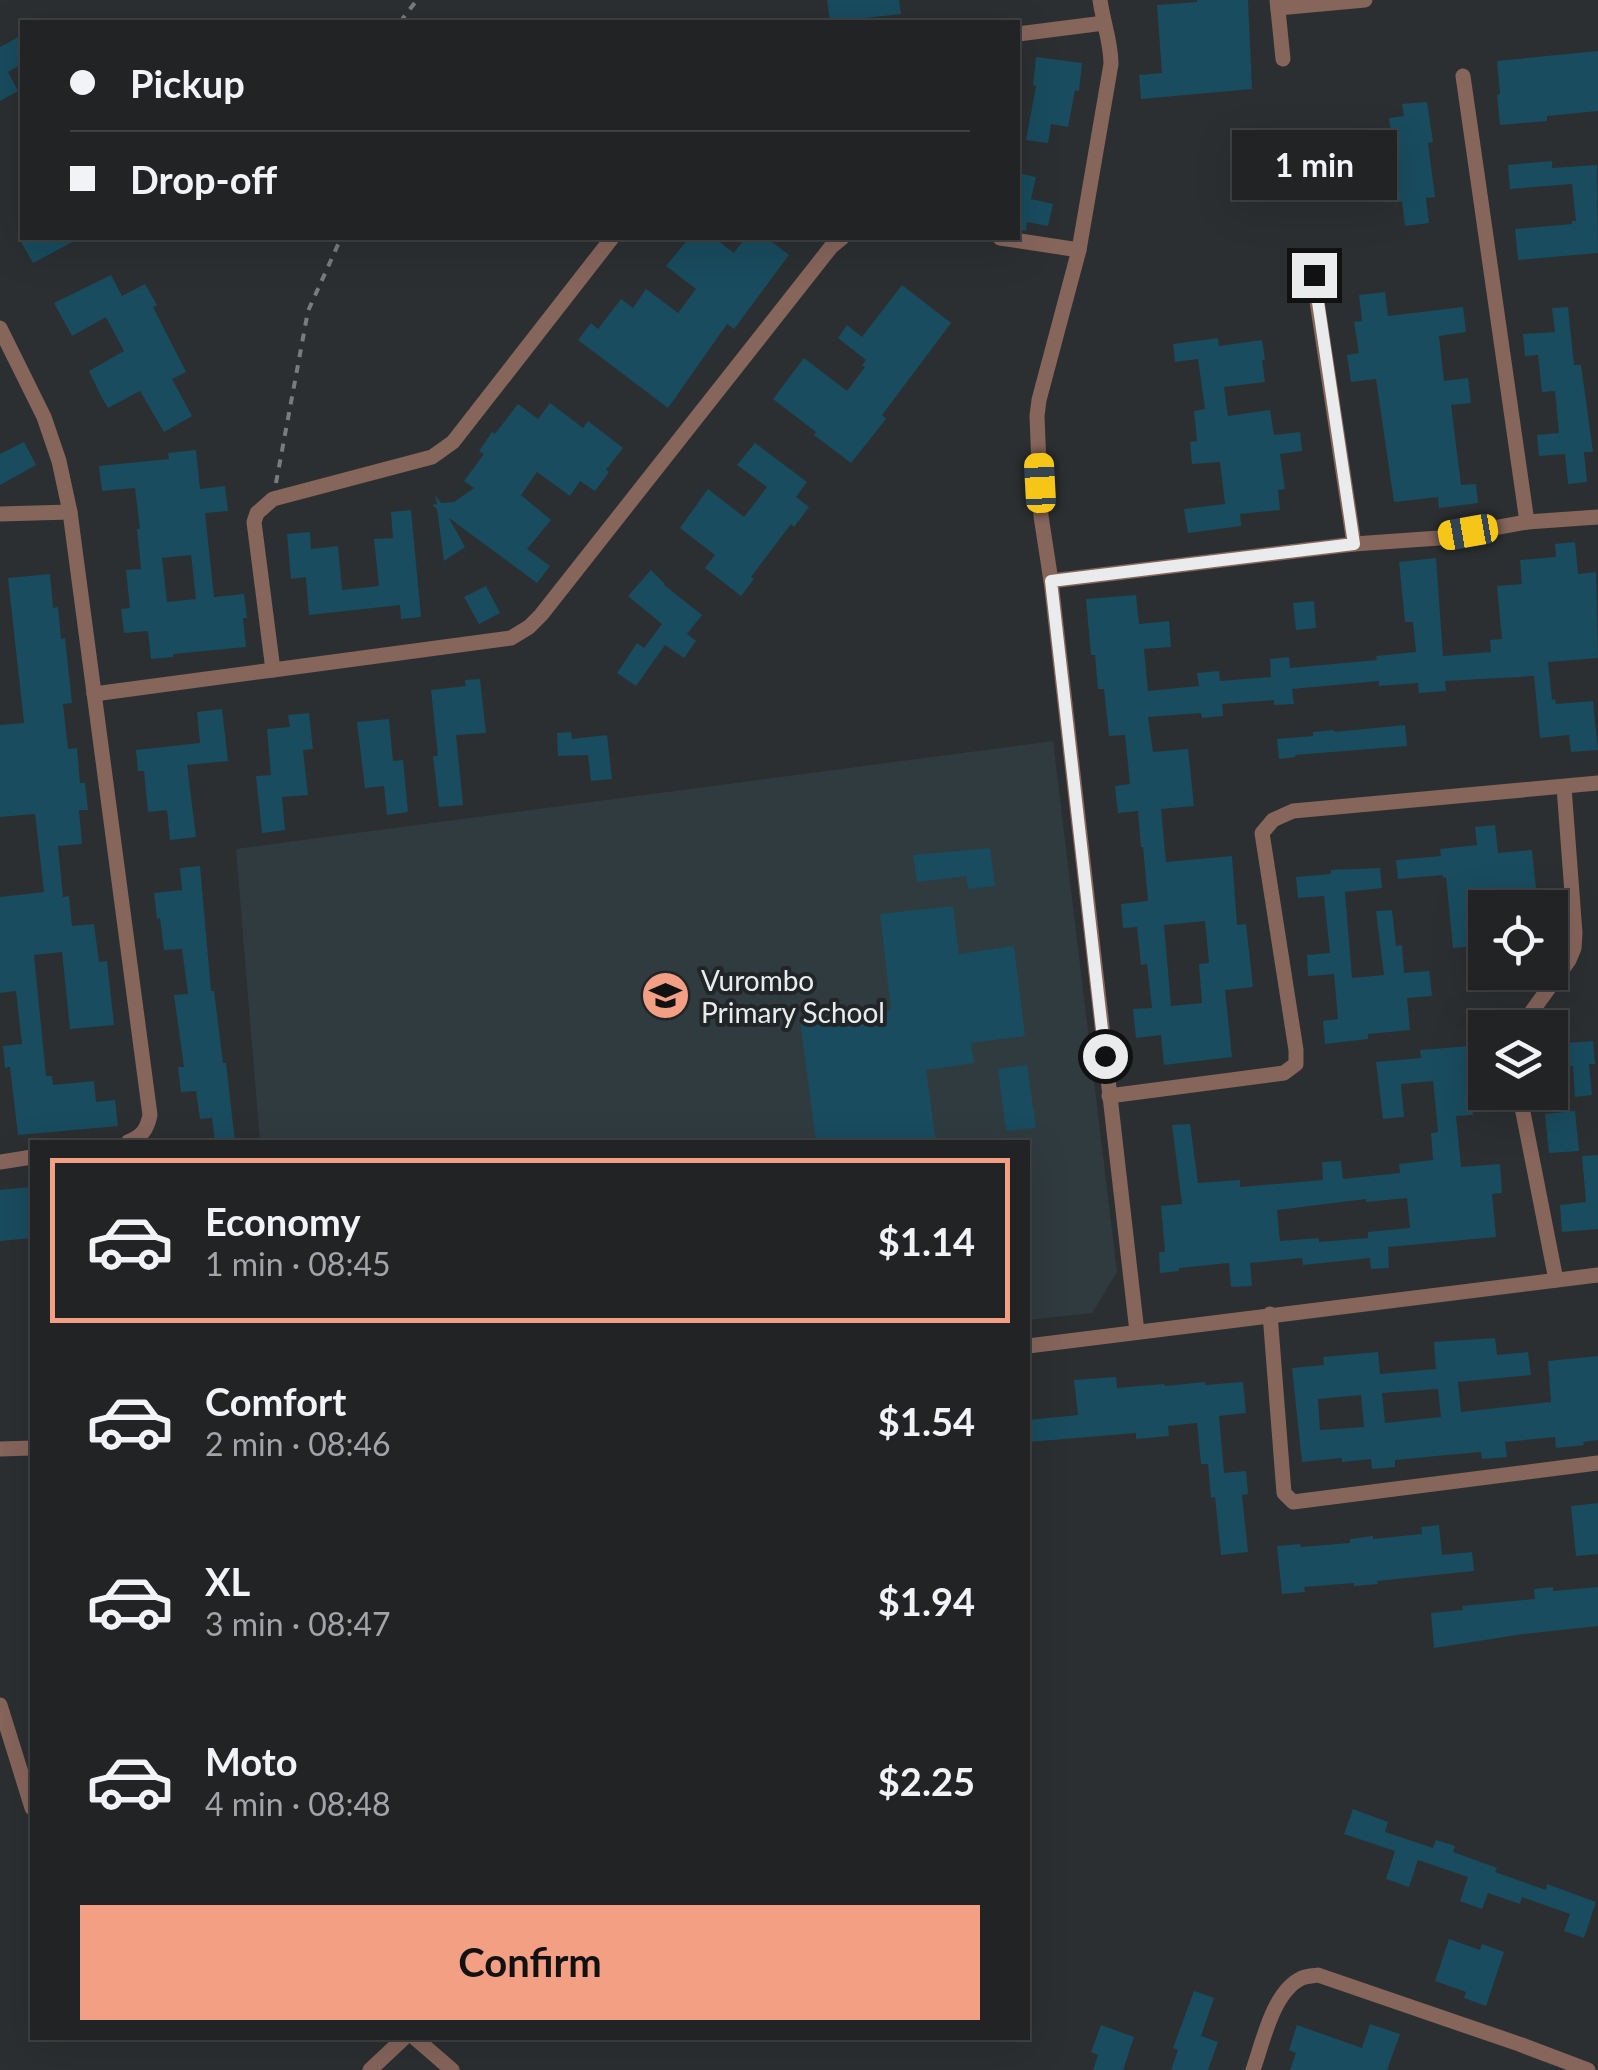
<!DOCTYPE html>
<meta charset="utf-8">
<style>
:root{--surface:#212325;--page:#2d2f32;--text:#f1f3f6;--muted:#a2a4a7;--line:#3e4042;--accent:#f39f84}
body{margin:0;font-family:Lato,sans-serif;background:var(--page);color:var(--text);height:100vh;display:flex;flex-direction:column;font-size:38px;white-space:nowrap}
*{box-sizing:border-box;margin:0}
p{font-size:32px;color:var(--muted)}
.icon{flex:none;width:55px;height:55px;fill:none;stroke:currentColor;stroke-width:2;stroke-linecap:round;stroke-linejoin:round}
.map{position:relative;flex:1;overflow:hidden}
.panel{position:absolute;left:30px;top:1140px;width:1000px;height:900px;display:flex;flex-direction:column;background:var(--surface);border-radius:0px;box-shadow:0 10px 40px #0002,0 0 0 2px var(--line)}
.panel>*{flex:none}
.top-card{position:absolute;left:20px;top:20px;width:1000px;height:220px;border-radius:0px;box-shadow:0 10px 40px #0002,0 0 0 2px var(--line);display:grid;align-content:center;height:220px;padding:0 50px;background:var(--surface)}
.fabs{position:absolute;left:1468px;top:890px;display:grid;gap:20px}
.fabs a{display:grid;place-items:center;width:100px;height:100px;border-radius:0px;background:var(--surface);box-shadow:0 10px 40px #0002,0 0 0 2px var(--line);font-size:50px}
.end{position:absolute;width:45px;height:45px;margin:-22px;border:12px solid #e9ebec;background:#111;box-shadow:0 0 0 5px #111}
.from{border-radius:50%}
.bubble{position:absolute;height:70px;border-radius:0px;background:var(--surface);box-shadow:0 10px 40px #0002,0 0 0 2px var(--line);font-size:32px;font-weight:700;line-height:70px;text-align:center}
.car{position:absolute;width:30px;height:60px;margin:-30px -15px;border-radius:12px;box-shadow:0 0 8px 2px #0007;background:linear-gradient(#f5c518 24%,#345 0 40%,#f5c518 0 76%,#345 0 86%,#f5c518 0)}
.top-card b{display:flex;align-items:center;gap:35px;height:95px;font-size:38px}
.top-card b+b{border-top:2px solid var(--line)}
.top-card i{width:25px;height:25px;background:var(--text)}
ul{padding:18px 0 0;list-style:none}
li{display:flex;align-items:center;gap:30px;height:165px;margin:0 20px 15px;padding:0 30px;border:5px solid transparent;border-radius:0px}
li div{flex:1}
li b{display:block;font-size:38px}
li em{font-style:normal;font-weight:700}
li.selected{border-color:var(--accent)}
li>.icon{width:90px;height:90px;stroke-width:1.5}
.action{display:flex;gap:20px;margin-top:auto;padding:20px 50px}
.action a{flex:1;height:115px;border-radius:0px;background:var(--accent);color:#111;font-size:40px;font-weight:700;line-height:115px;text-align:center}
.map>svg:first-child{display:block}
.built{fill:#303b3f}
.building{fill:#184c5e;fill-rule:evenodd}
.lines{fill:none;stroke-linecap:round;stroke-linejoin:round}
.path{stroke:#797b7d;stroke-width:4;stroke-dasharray:8 8;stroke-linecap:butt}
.street{stroke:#86655b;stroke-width:15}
.route{stroke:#e9ebec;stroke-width:12}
.labels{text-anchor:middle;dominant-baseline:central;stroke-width:8;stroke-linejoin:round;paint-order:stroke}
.poi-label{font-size:28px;fill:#e9ebec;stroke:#222527;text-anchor:start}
</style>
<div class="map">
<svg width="1598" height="2070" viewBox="0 0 1598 2070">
<rect width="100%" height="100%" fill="#2c2f31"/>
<!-- built -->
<polygon class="built" points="1053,741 1117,1272 1092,1313 1028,1320 1028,1142 260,1142 236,849"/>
<!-- building -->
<g class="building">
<polygon points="827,0 899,0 901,14 830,22"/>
<polygon points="1197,0 1248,0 1252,89 1141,99 1139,75 1162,73 1157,5 1197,2"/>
<polygon points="22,35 22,64 8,72 18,91 0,101 0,47"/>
<polygon points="1598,51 1598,111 1547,116 1547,121 1500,125 1497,95 1500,94 1497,61"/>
<polygon points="1036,57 1082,63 1079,91 1075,90 1068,127 1051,124 1048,143 1026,140 1036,86 1033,85"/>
<polygon points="1427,102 1433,142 1428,143 1435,197 1426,198 1429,223 1405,226 1402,201 1398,202 1396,188 1365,192 1361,163 1394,159 1389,118 1404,116 1402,104"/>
<polygon points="1552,161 1552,168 1597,165 1598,253 1518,260 1515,229 1572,224 1572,221 1576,221 1572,184 1510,189 1508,165"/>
<polygon points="1018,173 1036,177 1031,199 1053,204 1048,226 1027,222 1026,231 1018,229"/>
<polygon points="19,238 80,238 33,263"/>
<polygon points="689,238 714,238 734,253 745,238 767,238 789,255 734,329 727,324 668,408 578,340 591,323 598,329 621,299 633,308 646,289 678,313 696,289 666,266"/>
<polygon points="111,275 122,296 145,284 157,305 153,307 186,372 172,379 192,416 164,432 140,391 108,408 101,396 89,371 124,351 106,317 72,336 54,303"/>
<polygon points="902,285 951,323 882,415 886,419 851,463 814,435 816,432 773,399 804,358 847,391 865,367 862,365 866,360 838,338 847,325 862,337"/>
<polygon points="1385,292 1388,316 1463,307 1466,332 1439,336 1444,381 1468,378 1471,403 1451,405 1461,485 1476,484 1478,503 1439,508 1438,497 1394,502 1376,379 1351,382 1347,355 1359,353 1354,322 1362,321 1359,295"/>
<polygon points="1568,307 1574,365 1581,365 1593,452 1584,452 1587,482 1568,484 1565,454 1539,456 1537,435 1559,433 1555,391 1542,392 1538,355 1525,356 1523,334 1555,332 1552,308"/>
<polygon points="1218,338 1219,346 1262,340 1265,360 1262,360 1265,382 1224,387 1228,416 1270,410 1274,435 1300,432 1302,451 1280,454 1285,489 1278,490 1280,510 1240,514 1241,526 1188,533 1184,509 1225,504 1220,462 1192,464 1190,442 1197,441 1194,411 1205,409 1198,359 1175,362 1173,344"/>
<polygon points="550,403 583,428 588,421 623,448 606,470 609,472 595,491 580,481 570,496 537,472 521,495 551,520 527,549 550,566 537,583 449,518 465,547 444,561 437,509 432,505 437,504 435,495 441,503 454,502 474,488 464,481 484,454 479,451 492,432 495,434 518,404 538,419"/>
<polygon points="24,442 36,465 0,485 0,454"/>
<polygon points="755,443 807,482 796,497 809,507 794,527 791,524 751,577 754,579 741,596 705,568 715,555 680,528 708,489 744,517 767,487 737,465"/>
<path d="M 196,450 L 200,489 L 225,486 L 228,511 L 205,513 L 214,597 L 244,594 L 247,618 L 243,618 L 246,647 L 173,654 L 173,657 L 151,659 L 148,631 L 124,633 L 121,609 L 130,608 L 126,570 L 141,569 L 137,529 L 140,529 L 135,488 L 102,491 L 99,466 L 169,459 L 168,453 ZM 191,555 L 196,599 L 167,602 L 162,558 Z"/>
<polygon points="411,510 421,617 401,619 400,605 309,615 306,577 291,579 287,534 310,532 311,549 338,546 342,590 379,586 374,539 393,538 391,512"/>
<path d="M 1575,542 L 1578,574 L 1596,572 L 1598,658 L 1548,662 L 1552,700 L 1555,699 L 1556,704 L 1593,701 L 1598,750 L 1571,752 L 1569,735 L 1540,738 L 1534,676 L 1445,681 L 1446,691 L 1419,693 L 1418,683 L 1379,686 L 1379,681 L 1292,689 L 1294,704 L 1274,705 L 1274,700 L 1222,704 L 1223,716 L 1202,718 L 1201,713 L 1148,717 L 1153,752 L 1188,749 L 1194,806 L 1161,809 L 1166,862 L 1232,856 L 1237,925 L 1246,924 L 1253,987 L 1225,990 L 1232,1057 L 1164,1065 L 1161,1035 L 1136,1038 L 1133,1009 L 1152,1008 L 1147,964 L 1141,965 L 1137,927 L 1123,928 L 1121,904 L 1148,901 L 1143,847 L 1141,847 L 1138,811 L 1118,813 L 1115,786 L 1130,784 L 1125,735 L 1109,736 L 1104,689 L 1098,689 L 1095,655 L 1091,655 L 1086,599 L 1136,595 L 1139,624 L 1169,621 L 1171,647 L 1144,649 L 1148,691 L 1199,686 L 1197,673 L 1219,671 L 1220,681 L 1271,677 L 1270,659 L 1289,657 L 1290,668 L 1377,660 L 1376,656 L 1416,652 L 1413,622 L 1405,622 L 1399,562 L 1436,558 L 1443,656 L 1491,652 L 1490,640 L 1502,639 L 1497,586 L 1522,584 L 1520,560 L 1556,557 L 1555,544 ZM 1205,921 L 1209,963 L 1199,964 L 1202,1003 L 1171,1006 L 1164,925 Z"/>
<polygon points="651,570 665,584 664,585 702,615 687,634 696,641 684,658 665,645 636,686 617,673 637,643 644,648 662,624 628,596"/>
<polygon points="50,574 53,608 58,607 61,639 65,638 72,703 63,704 68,749 77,748 80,783 85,783 88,810 79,810 82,844 58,846 63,897 69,896 72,926 94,924 99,962 107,961 114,1025 70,1029 62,952 34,955 46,1076 52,1076 53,1085 94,1081 96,1102 115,1100 118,1126 18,1135 10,1067 5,1068 3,1046 22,1044 16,991 0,993 0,897 44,892 35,814 0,817 0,725 24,723 8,578"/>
<polygon points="486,586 500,613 479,624 464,597"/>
<polygon points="1314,601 1316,628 1296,630 1293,603"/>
<polygon points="480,679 486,733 456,735 463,805 439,807 433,756 438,756 431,690 466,686 465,680"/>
<polygon points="222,709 228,761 187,765 196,837 170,840 167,810 148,812 144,771 138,771 136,750 200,743 197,712"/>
<polygon points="309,713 313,749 303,750 308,795 282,797 285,830 262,833 256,776 271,775 267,729 290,727 288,715"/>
<polygon points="389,719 393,761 403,760 408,812 387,815 384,786 365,788 357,722"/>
<polygon points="1405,725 1407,746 1295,755 1296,757 1279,759 1277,739 1313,736 1313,732 1334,730 1334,732"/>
<polygon points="571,732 572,739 607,735 612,779 591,781 588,755 558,756 557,733"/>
<polygon points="1495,825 1498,853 1532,850 1538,908 1473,908 1477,946 1453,948 1446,877 1443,878 1443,875 1398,879 1396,860 1441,856 1440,849 1477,845 1475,827"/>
<polygon points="990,848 995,886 968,889 966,876 917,882 913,855"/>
<polygon points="200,866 211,991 214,991 223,1063 226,1063 235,1142 215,1142 212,1118 200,1119 196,1091 181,1092 178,1067 184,1067 174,995 188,994 182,949 164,950 160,918 157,919 154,893 182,890 180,868"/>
<polygon points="1380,868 1382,888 1345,892 1352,978 1384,975 1376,911 1392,910 1396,946 1402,945 1404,973 1429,971 1432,996 1407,998 1410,1030 1368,1034 1368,1039 1325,1044 1323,1021 1338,1019 1334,974 1308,976 1307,955 1330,953 1324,896 1298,898 1296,877 1331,874 1331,870"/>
<polygon points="953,906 959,954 1014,946 1025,1036 971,1043 974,1063 926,1070 936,1142 816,1142 800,1020 891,1010 880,914"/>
<polygon points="1593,1041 1595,1064 1589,1064 1592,1095 1575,1097 1573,1066 1550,1068 1550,1044"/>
<path d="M 1470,1046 L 1473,1077 L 1469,1078 L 1473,1115 L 1456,1116 L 1461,1167 L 1500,1164 L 1502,1193 L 1492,1194 L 1496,1237 L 1388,1247 L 1389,1268 L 1371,1269 L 1370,1258 L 1303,1265 L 1302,1258 L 1250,1263 L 1252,1286 L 1231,1287 L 1229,1263 L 1179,1268 L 1179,1271 L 1160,1273 L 1159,1252 L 1165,1252 L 1161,1206 L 1182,1204 L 1172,1125 L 1190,1124 L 1198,1183 L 1240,1180 L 1240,1187 L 1323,1180 L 1322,1162 L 1341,1161 L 1343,1179 L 1400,1173 L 1399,1164 L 1433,1160 L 1431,1133 L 1438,1132 L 1433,1081 L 1401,1084 L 1404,1117 L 1383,1119 L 1376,1062 L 1421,1058 L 1420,1050 ZM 1407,1198 L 1410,1228 L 1368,1232 L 1368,1238 L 1319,1242 L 1319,1238 L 1280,1241 L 1277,1210 L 1366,1199 L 1366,1202 Z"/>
<polygon points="1027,1065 1036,1128 1006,1131 998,1069"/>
<polygon points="1575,1111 1579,1151 1549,1153 1545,1114"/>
<polygon points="1598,1155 1598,1229 1562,1232 1560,1205 1586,1202 1582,1156"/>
<polygon points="31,1187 32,1238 0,1241 0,1190"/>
<path d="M 1495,1338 L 1497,1355 L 1528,1352 L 1531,1375 L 1458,1382 L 1461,1412 L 1551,1402 L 1548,1361 L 1598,1356 L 1598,1440 L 1583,1442 L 1584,1445 L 1556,1448 L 1555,1437 L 1505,1442 L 1507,1457 L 1482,1459 L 1481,1452 L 1447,1455 L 1395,1460 L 1395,1467 L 1372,1469 L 1371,1459 L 1342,1462 L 1342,1458 L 1302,1462 L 1292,1368 L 1324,1365 L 1323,1357 L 1378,1352 L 1380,1374 L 1436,1369 L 1434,1342 ZM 1438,1389 L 1441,1417 L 1385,1423 L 1382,1393 ZM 1361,1395 L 1364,1427 L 1320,1430 L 1318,1399 Z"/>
<polygon points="1116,1377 1117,1388 1164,1384 1165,1386 1205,1382 1205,1385 1243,1382 1246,1413 1219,1416 1224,1473 1246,1471 1248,1494 1242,1495 1248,1552 1221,1555 1215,1497 1211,1498 1208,1464 1201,1464 1197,1423 1168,1426 1169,1436 1136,1439 1136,1433 1028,1442 1028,1420 1078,1415 1074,1380"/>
<polygon points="1598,1503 1598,1554 1576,1556 1571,1506"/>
<polygon points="1439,1525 1442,1555 1472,1552 1474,1571 1377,1581 1378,1584 1354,1586 1354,1583 1304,1587 1305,1592 1282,1594 1277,1546 1300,1544 1301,1547 1350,1543 1350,1539 1373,1536 1373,1539 1422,1534 1421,1527"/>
<polygon points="1553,1587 1553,1591 1598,1587 1598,1626 1523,1634 1434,1648 1431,1613 1463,1610 1462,1606 1535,1599 1534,1589"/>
<polygon points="1353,1809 1388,1822 1385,1832 1433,1848 1436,1840 1455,1846 1453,1852 1497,1868 1495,1872 1546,1890 1547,1884 1596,1902 1584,1938 1564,1931 1570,1914 1522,1897 1520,1904 1488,1893 1482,1909 1460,1901 1468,1877 1418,1860 1409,1887 1386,1879 1395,1851 1344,1834"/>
<polygon points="1449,1939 1480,1950 1482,1944 1504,1952 1486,2006 1464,1998 1466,1992 1435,1981"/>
<polygon points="1194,1991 1214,1998 1201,2036 1218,2042 1208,2070 1171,2070 1178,2050 1173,2048"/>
<polygon points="1370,2024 1400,2034 1387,2070 1290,2070 1296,2053 1289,2050 1297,2025 1362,2048"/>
<polygon points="1101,2025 1134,2037 1123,2070 1093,2070 1098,2055 1091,2052"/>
</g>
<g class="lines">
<!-- path -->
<g class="path">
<polyline points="400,22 417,0"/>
<polyline points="276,483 308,311 341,238"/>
</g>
<!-- street -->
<g class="street">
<path d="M 1100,0 C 1103,22 1111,42 1111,64 L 1079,250 L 1039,400 L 1037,416 L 1041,516 L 1051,581 L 1137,1332"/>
<polyline points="1277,0 1283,59"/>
<polyline points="1278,8 1365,0"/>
<polyline points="1018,34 1104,23"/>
<polyline points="1463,76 1527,522"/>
<polyline points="612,238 453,442 432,457 273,499 257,513 254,522 273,670 511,638 529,627 541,615 831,247 842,238"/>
<polyline points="1000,238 1079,250"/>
<polyline points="1313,275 1354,544"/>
<path d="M 0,328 L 44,417 L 59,461 L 70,512 L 150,1115 C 147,1130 142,1136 128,1142"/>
<polyline points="0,514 70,512"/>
<polyline points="1051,581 1354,544 1439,538 1527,522 1598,517"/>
<polyline points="94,694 273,670"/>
<polyline points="1520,1028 1569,960 1574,948 1575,933 1564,787"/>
<polyline points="1519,1092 1556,1280"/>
<polyline points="1109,1096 1284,1073 1296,1064 1296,1050 1262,833 1273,820 1293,811 1598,783"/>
<polyline points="0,1162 32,1157"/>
<polyline points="1270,1314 1284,1493 1293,1502 1598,1463"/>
<polyline points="1028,1346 1598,1275"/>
<polyline points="0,1449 32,1448"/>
<polyline points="0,1705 32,1808"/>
<polyline points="415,2038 452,2070"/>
<polyline points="370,2070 404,2038"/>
<path d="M 1253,2070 C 1263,2042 1273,1991 1302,1978 C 1307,1976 1313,1976 1318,1975 L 1519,2044 L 1588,2070"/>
</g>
</g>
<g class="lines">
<!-- route -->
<polyline class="route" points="1105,1056 1051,581 1354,544 1314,275"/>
</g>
<!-- icons -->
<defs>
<symbol id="school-disc" viewBox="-11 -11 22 22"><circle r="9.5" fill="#f39f84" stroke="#222527"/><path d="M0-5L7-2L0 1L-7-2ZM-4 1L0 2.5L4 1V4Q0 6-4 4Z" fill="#111"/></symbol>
</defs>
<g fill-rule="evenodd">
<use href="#school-disc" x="638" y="968" width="55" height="55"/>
</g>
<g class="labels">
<!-- poi labels -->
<g class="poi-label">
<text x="701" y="980">Vurombo<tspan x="701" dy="32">Primary School</tspan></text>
</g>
</g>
</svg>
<div class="fabs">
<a><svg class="icon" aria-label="locate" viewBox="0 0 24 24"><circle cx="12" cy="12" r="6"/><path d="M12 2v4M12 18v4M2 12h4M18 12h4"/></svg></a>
<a><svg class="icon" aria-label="layers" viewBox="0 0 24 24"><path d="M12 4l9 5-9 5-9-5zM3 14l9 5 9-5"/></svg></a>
</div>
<i class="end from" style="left:1105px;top:1056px"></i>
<i class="end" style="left:1314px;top:275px"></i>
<div class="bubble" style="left:1232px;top:130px;width:165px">1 min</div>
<i class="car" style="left:1040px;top:483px;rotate:357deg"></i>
<i class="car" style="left:1468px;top:532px;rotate:260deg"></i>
<div class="top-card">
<b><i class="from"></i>Pickup</b>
<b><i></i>Drop-off</b>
</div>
<section class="panel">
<ul>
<li class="selected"><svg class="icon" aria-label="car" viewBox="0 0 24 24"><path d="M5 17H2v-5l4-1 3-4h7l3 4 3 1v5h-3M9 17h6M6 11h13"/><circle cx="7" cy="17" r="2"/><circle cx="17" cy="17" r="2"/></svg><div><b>Economy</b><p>1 min · 08:45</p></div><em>$1.14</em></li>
<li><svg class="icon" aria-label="car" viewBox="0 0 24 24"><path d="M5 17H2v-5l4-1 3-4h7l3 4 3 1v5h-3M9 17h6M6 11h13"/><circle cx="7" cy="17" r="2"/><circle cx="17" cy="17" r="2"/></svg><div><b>Comfort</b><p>2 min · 08:46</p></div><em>$1.54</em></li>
<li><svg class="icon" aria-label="car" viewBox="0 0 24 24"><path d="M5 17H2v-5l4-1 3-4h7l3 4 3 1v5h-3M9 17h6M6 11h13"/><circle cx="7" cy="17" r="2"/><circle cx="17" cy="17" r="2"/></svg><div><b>XL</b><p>3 min · 08:47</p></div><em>$1.94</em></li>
<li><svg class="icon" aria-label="car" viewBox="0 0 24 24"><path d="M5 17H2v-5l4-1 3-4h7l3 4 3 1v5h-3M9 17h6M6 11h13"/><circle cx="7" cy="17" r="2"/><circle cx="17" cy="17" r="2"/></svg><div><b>Moto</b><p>4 min · 08:48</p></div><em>$2.25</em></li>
</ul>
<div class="action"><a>Confirm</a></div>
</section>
</div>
